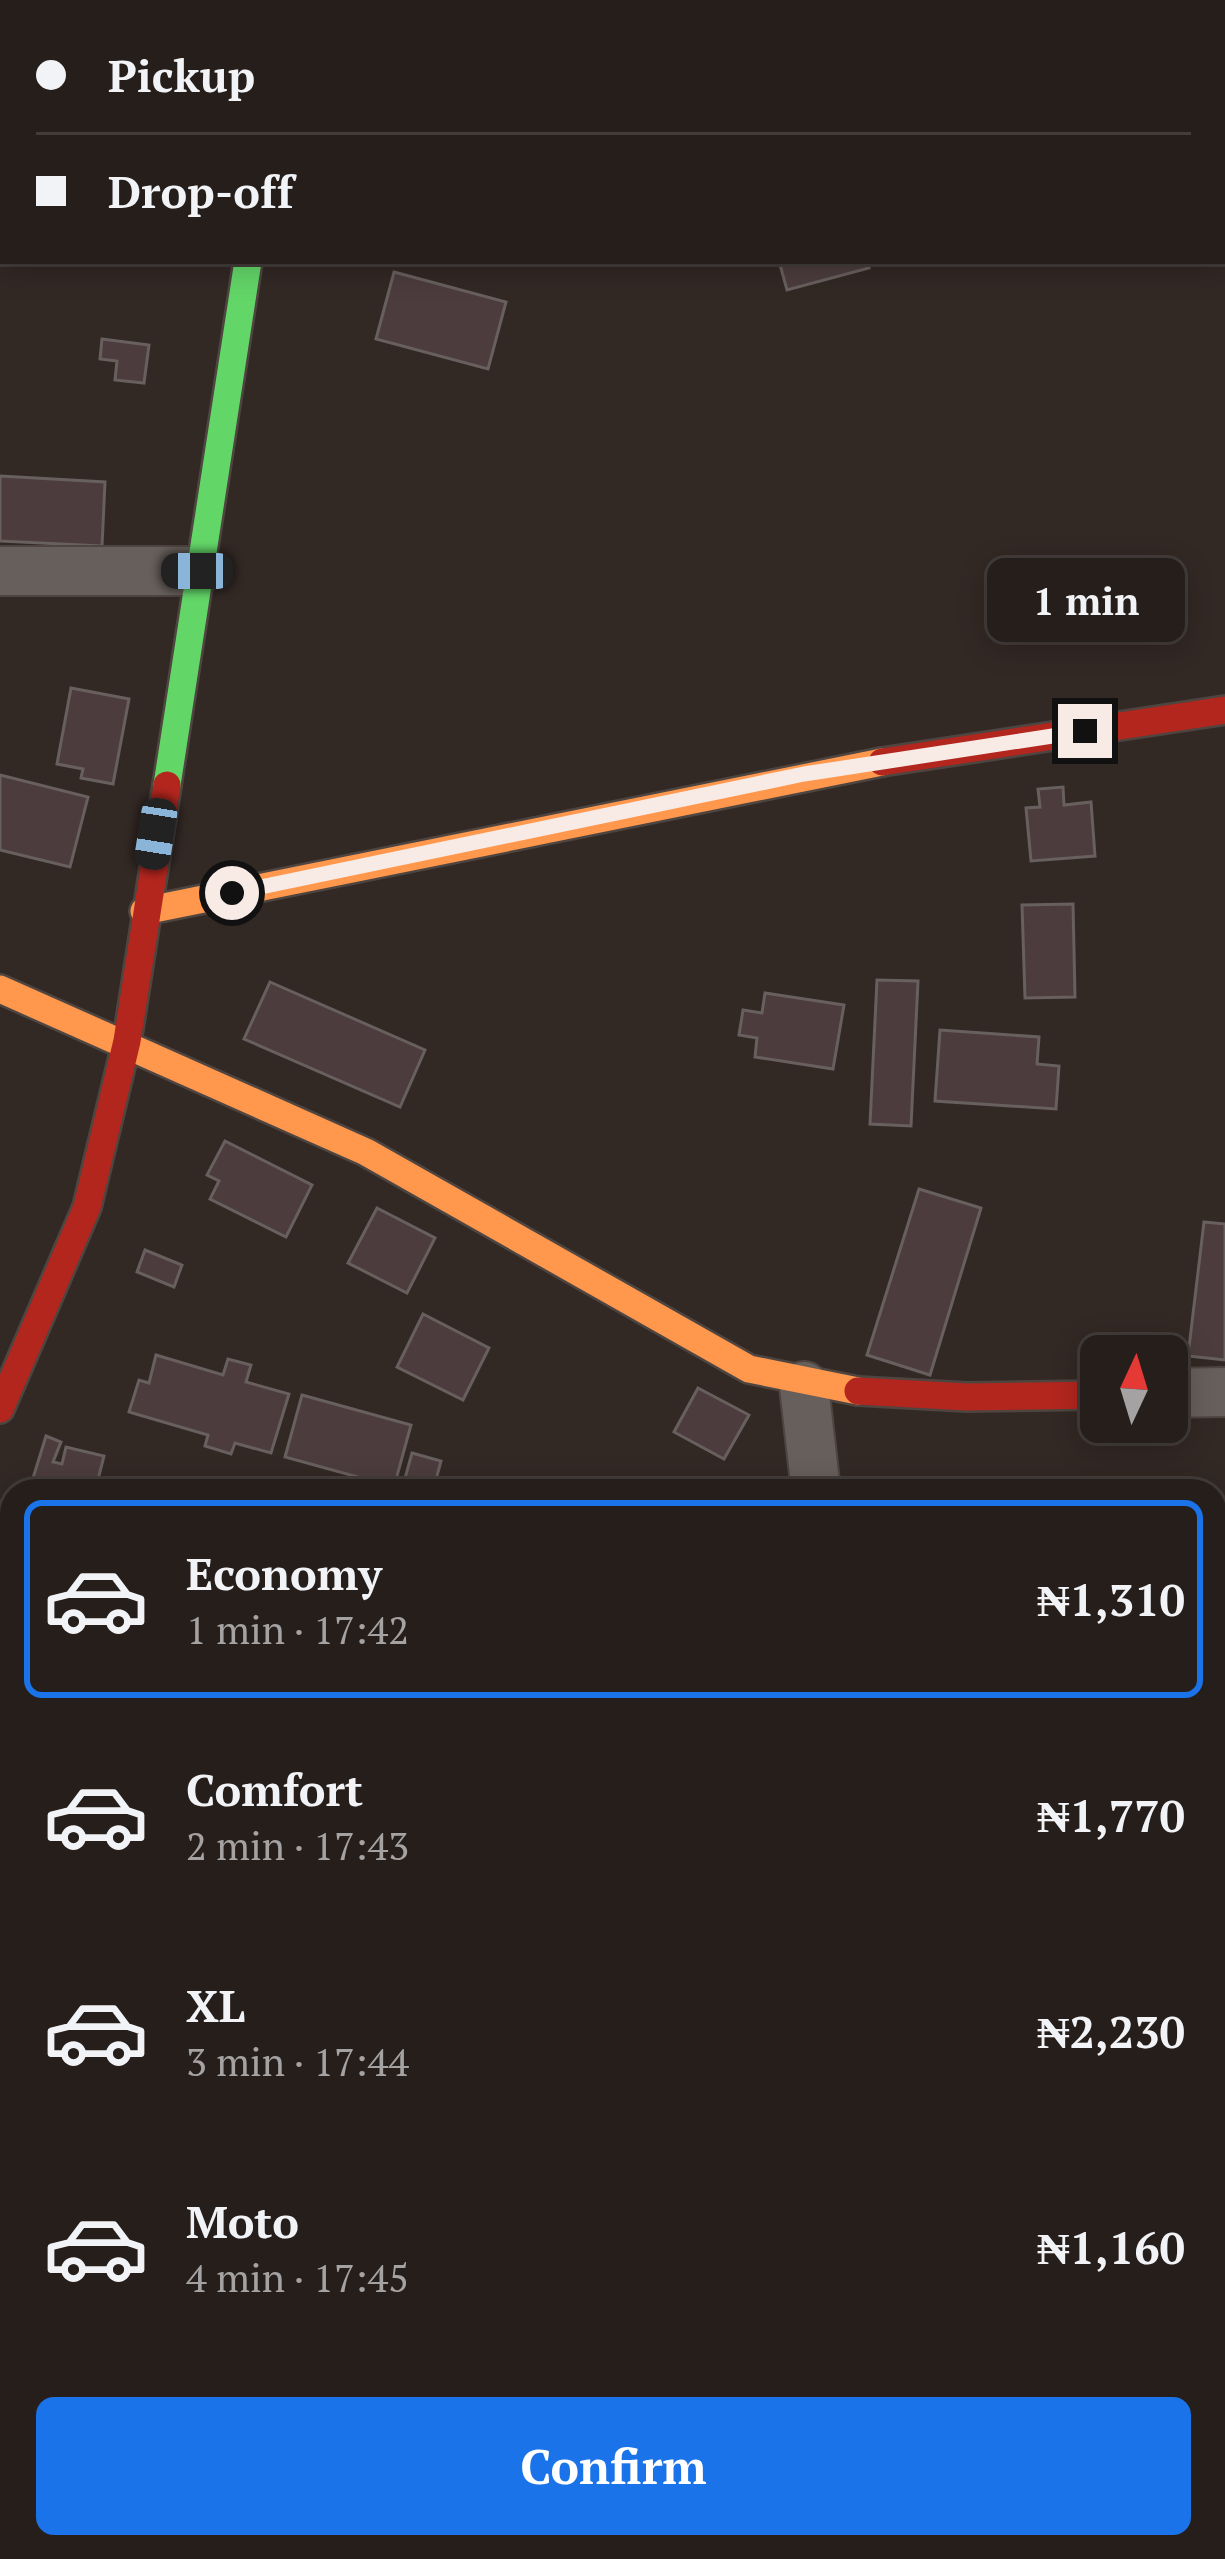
<!DOCTYPE html>
<meta charset="utf-8">
<style>
:root{--surface:#261e1b;--page:#322b28;--text:#f1f3f6;--muted:#a4a2a3;--line:#423c3a;--accent:#1a73e8}
body{margin:0;font-family:"PT Serif",serif;background:var(--page);color:var(--text);height:100vh;display:flex;flex-direction:column;font-size:45px;white-space:nowrap}
*{box-sizing:border-box;margin:0}
p{font-size:39px;color:var(--muted)}
.icon{flex:none;width:66px;height:66px;fill:none;stroke:currentColor;stroke-width:2;stroke-linecap:round;stroke-linejoin:round}
.map{position:relative;flex:1;overflow:hidden}
.sheet{position:absolute;left:0px;top:1479px;width:1227px;height:1080px;display:flex;flex-direction:column;background:var(--surface);border-radius:36px 36px 0 0;box-shadow:0 6px 30px #0003,0 0 0 3px var(--line)}
.sheet>*{flex:none}
.top-card{position:absolute;left:0px;top:0px;width:1227px;height:264px;box-shadow:0 6px 30px #0003,0 0 0 3px var(--line);display:grid;align-content:center;height:264px;padding:0 36px;background:var(--surface)}
.needle{width:78px;rotate:4deg}
.fabs{position:absolute;left:1080px;top:1335px;display:grid;gap:24px}
.fabs a{display:grid;place-items:center;width:108px;height:108px;border-radius:18px;background:var(--surface);box-shadow:0 6px 30px #0003,0 0 0 3px var(--line);font-size:60px}
.end{position:absolute;width:54px;height:54px;margin:-27px;border:15px solid #f8ebe6;background:#111;box-shadow:0 0 0 6px #111}
.from{border-radius:50%}
.bubble{position:absolute;height:84px;border-radius:18px;background:var(--surface);box-shadow:0 6px 30px #0003,0 0 0 3px var(--line);font-size:39px;font-weight:700;line-height:84px;text-align:center}
.car{position:absolute;width:36px;height:72px;margin:-36px -18px;border-radius:15px;box-shadow:0 0 9px 3px #0007;background:linear-gradient(#222 24%,#8ab4d8 0 40%,#222 0 76%,#8ab4d8 0 86%,#222 0)}
.top-card b{display:flex;align-items:center;gap:42px;height:114px;font-size:45px}
.top-card b+b{border-top:3px solid var(--line)}
.top-card i{width:30px;height:30px;background:var(--text)}
ul{padding:21px 0 0;list-style:none}
li{display:flex;align-items:center;gap:36px;height:198px;margin:0 24px 18px;padding:0 12px;border:6px solid transparent;border-radius:18px}
li div{flex:1}
li b{display:block;font-size:45px}
li em{font-style:normal;font-weight:700}
li.selected{border-color:var(--accent)}
li>.icon{width:108px;height:108px;stroke-width:1.5}
.cta{display:flex;gap:24px;margin-top:auto;padding:24px 36px}
.cta a{flex:1;height:138px;border-radius:18px;background:var(--accent);color:#fff;font-size:48px;font-weight:700;line-height:138px;text-align:center}
.map>svg:first-child{display:block}
.building{fill:#4c3c3e;stroke:#685f5f;stroke-width:3}
.lines{fill:none;stroke-linecap:round;stroke-linejoin:round}
.street-casing{stroke:#4e4541;stroke-width:52}
.fast-casing{stroke:#4e4541;stroke-width:32}
.slow-casing{stroke:#4e4541;stroke-width:32}
.jam-casing{stroke:#4e4541;stroke-width:32}
.street{stroke:#675f5b;stroke-width:48}
.fast{stroke:#63d668;stroke-width:27}
.slow{stroke:#ff974d;stroke-width:27}
.jam{stroke:#b3261e;stroke-width:27}
.route{stroke:#f8ebe6;stroke-width:15}
</style>
<div class="map">
<svg width="1225" height="2559" viewBox="0 0 1225 2559">
<rect width="100%" height="100%" fill="#322824"/>
<!-- building -->
<g class="building">
<polygon points="779,261 867,261 869,268 787,290"/>
<polygon points="394,272 506,302 488,369 376,339"/>
<polygon points="102,339 149,345 144,383 115,380 117,361 100,359"/>
<polygon points="0,476 105,482 102,546 0,541"/>
<polygon points="71,688 129,699 113,784 81,778 83,769 57,764"/>
<polygon points="0,775 88,797 70,867 0,850"/>
<polygon points="1063,787 1064,805 1091,802 1095,856 1031,861 1026,808 1040,807 1038,789"/>
<polygon points="1073,904 1075,997 1025,998 1022,905"/>
<polygon points="877,980 918,981 911,1126 870,1124"/>
<polygon points="270,982 425,1050 400,1107 244,1039"/>
<polygon points="765,993 844,1005 833,1069 755,1057 757,1038 739,1035 743,1010 762,1013"/>
<polygon points="940,1030 1039,1037 1037,1064 1059,1066 1056,1109 935,1101"/>
<polygon points="225,1141 312,1185 286,1237 210,1199 219,1181 207,1175"/>
<polygon points="919,1189 981,1208 930,1375 867,1355"/>
<polygon points="377,1208 435,1238 407,1293 348,1263"/>
<polygon points="1204,1222 1225,1224 1225,1360 1188,1356"/>
<polygon points="145,1250 182,1265 174,1287 137,1272"/>
<polygon points="423,1314 489,1348 463,1400 397,1367"/>
<polygon points="156,1355 223,1375 228,1359 251,1365 246,1382 289,1394 271,1453 235,1443 231,1454 205,1446 208,1435 129,1412 139,1380 149,1383"/>
<polygon points="698,1388 749,1415 724,1459 674,1432"/>
<polygon points="302,1395 411,1425 394,1487 285,1457"/>
<polygon points="46,1436 61,1442 53,1462 62,1464 66,1447 104,1456 95,1491 29,1491"/>
<polygon points="412,1453 441,1461 433,1491 402,1489"/>
<polygon points="12,1849 12,1919 0,1926 0,1855"/>
<polygon points="0,2185 12,2217 12,2269 0,2274"/>
</g>
<g class="lines">
<defs>
<g id="street">
<polyline points="1199,3 1211,0"/>
<polyline points="0,87 3,88"/>
<polyline points="0,571 197,571"/>
<polyline points="804,1386 816,1491"/>
<polyline points="1167,1393 1225,1392"/>
<polyline points="0,1590 12,1608"/>
<polyline points="905,2547 906,2559"/>
</g>
<polyline id="fast" points="167,785 248,261"/>
<g id="slow">
<polyline points="301,0 301,3"/>
<polyline points="144,911 882,762"/>
<polyline points="0,989 366,1152 749,1369 858,1391"/>
</g>
<g id="jam">
<polyline points="882,762 1225,710"/>
<polyline points="858,1391 967,1397 1101,1395"/>
<polyline points="0,1409 87,1207 127,1041 167,785"/>
</g>
</defs>
<!-- street casing -->
<use href="#street" class="street-casing"/>
<!-- fast casing -->
<use href="#fast" class="fast-casing"/>
<!-- slow casing -->
<use href="#slow" class="slow-casing"/>
<!-- jam casing -->
<use href="#jam" class="jam-casing"/>
<!-- street -->
<use href="#street" class="street"/>
<!-- fast -->
<use href="#fast" class="fast"/>
<!-- slow -->
<use href="#slow" class="slow"/>
<!-- jam -->
<use href="#jam" class="jam"/>
</g>
<g class="lines">
<!-- route -->
<polyline class="route" points="232,893 804,774 1085,731"/>
</g>
</svg>
<div class="fabs">
<a><svg class="needle" viewBox="-14 -14 28 28"><path d="M0-13l5 13h-10z" fill="#e53935"/><path d="M0 13l5-13h-10z" fill="#a4a2a3"/></svg></a>
</div>
<i class="end from" style="left:232px;top:893px"></i>
<i class="end" style="left:1085px;top:731px"></i>
<div class="bubble" style="left:987px;top:558px;width:198px">1 min</div>
<i class="car" style="left:197px;top:571px;rotate:270deg"></i>
<i class="car" style="left:156px;top:834px;rotate:189deg"></i>
<div class="top-card">
<b><i class="from"></i>Pickup</b>
<b><i></i>Drop-off</b>
</div>
<section class="sheet">
<ul>
<li class="selected"><svg class="icon" aria-label="car" viewBox="0 0 24 24"><path d="M5 17H2v-5l4-1 3-4h7l3 4 3 1v5h-3M9 17h6M6 11h13"/><circle cx="7" cy="17" r="2"/><circle cx="17" cy="17" r="2"/></svg><div><b>Economy</b><p>1 min · 17:42</p></div><em>₦1,310</em></li>
<li><svg class="icon" aria-label="car" viewBox="0 0 24 24"><path d="M5 17H2v-5l4-1 3-4h7l3 4 3 1v5h-3M9 17h6M6 11h13"/><circle cx="7" cy="17" r="2"/><circle cx="17" cy="17" r="2"/></svg><div><b>Comfort</b><p>2 min · 17:43</p></div><em>₦1,770</em></li>
<li><svg class="icon" aria-label="car" viewBox="0 0 24 24"><path d="M5 17H2v-5l4-1 3-4h7l3 4 3 1v5h-3M9 17h6M6 11h13"/><circle cx="7" cy="17" r="2"/><circle cx="17" cy="17" r="2"/></svg><div><b>XL</b><p>3 min · 17:44</p></div><em>₦2,230</em></li>
<li><svg class="icon" aria-label="car" viewBox="0 0 24 24"><path d="M5 17H2v-5l4-1 3-4h7l3 4 3 1v5h-3M9 17h6M6 11h13"/><circle cx="7" cy="17" r="2"/><circle cx="17" cy="17" r="2"/></svg><div><b>Moto</b><p>4 min · 17:45</p></div><em>₦1,160</em></li>
</ul>
<div class="cta"><a>Confirm</a></div>
</section>
</div>
